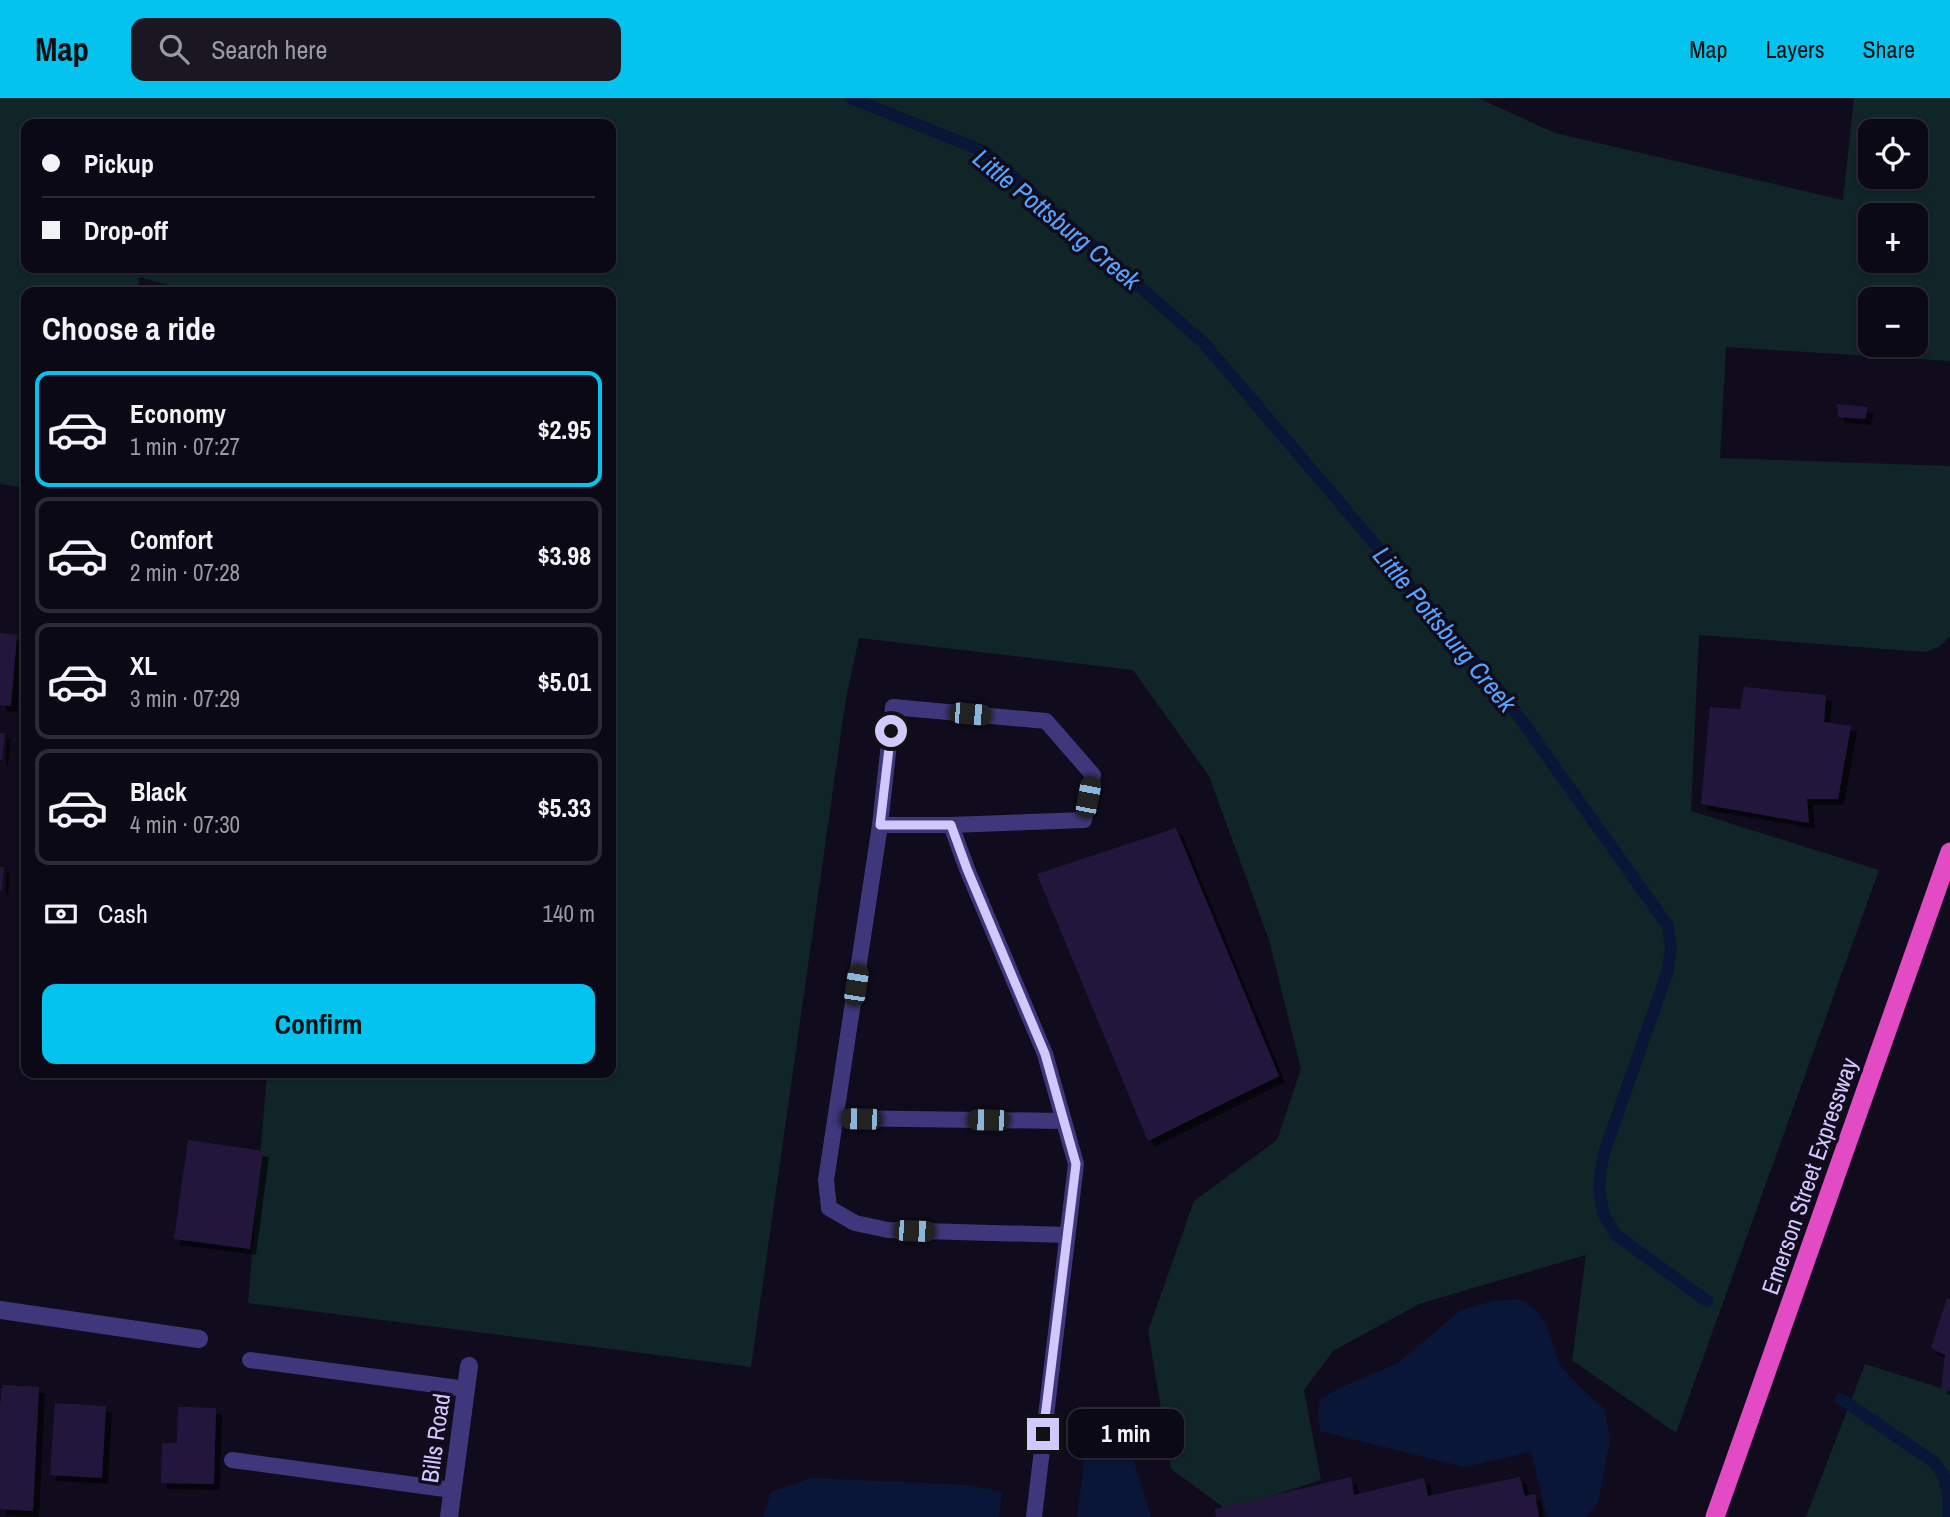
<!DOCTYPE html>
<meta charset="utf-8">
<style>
:root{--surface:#0c0916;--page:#1a1723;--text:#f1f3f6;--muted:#9a9aa1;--line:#2c2a35;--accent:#04c4ef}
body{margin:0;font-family:"Archivo Narrow",sans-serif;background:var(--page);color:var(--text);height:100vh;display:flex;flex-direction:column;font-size:26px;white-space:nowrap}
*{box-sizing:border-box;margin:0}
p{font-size:23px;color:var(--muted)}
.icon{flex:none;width:38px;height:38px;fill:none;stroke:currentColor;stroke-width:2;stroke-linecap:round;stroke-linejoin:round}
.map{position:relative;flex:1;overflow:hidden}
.sheet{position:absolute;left:21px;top:189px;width:595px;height:791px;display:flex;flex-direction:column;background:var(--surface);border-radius:14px;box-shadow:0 2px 5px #0004,0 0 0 2px var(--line)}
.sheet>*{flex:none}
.hud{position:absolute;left:21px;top:21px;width:595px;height:154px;border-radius:14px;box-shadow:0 2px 5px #0004,0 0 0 2px var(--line);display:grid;align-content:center;height:154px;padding:0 21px;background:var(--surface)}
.controls{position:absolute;left:1858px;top:21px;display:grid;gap:14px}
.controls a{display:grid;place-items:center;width:70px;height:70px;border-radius:14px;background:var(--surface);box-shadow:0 2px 5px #0004,0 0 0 2px var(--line);font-size:35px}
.end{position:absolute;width:32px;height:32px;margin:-16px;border:9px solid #d3c8fe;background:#111;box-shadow:0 0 0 4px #111}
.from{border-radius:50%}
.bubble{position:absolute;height:49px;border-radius:14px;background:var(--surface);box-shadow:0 2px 5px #0004,0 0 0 2px var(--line);font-size:23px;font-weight:800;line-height:49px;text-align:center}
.car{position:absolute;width:21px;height:42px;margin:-21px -10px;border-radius:9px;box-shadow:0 0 5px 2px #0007;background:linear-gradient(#222 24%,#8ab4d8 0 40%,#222 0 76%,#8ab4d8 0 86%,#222 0)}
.hud b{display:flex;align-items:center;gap:24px;height:66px;font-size:26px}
.hud b+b{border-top:2px solid var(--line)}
.hud i{width:18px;height:18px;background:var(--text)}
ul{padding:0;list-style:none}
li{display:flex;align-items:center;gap:21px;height:116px;margin:0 14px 10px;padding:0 7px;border:4px solid var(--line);border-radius:14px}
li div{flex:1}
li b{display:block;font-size:26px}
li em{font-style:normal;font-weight:800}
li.selected{border-color:var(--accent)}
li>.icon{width:63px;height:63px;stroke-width:1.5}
h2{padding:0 21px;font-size:32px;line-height:84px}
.pay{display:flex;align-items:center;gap:18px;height:77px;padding:0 21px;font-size:26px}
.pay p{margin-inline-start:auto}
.cta{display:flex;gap:14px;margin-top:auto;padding:14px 21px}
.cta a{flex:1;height:80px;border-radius:14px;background:var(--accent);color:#111;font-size:28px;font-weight:800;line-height:80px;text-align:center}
header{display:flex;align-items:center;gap:42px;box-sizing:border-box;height:98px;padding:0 35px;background:var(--accent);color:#111}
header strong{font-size:33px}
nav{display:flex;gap:38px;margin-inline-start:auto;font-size:24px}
.search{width:490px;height:63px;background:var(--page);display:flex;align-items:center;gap:18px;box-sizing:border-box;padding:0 24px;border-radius:14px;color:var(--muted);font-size:26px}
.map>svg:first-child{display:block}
.green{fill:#0f2527;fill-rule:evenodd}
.water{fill:#091638}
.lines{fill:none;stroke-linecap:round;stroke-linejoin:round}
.stream{stroke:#091638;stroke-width:12}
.building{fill:#23183d;filter:url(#shadow)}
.service{stroke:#3f377b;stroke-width:16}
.minor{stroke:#3f377b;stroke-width:18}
.trunk{stroke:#e34bc5;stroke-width:19}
.route{stroke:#d3c8fe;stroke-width:9}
.labels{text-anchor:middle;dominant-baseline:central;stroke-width:7;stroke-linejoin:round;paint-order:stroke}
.street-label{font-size:24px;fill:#d3c8fe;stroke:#100c1d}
.water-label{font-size:26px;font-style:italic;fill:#58a3fd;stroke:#100c1d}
</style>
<header>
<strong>Map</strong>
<div class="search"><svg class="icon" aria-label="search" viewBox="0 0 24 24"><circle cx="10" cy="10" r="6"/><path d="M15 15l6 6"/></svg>Search here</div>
<nav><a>Map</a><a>Layers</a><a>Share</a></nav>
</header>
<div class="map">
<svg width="1950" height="1419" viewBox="0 0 1950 1419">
<defs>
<filter id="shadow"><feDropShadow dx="6" dy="6" stdDeviation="0" flood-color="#0009"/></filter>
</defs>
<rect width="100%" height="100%" fill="#100c1d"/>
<!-- green -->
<g class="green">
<path d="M 0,0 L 1478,0 L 1555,35 L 1843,102 L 1854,0 L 1950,0 L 1950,263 L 1726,249 L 1720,360 L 1950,368 L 1950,538 L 1939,549 L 1925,554 L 1699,537 L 1691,713 L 1879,772 L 1676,1335 L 1572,1262 L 1586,1157 L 1419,1206 L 1333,1253 L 1304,1292 L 1321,1382 L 1227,1412 L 1171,1371 L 1148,1233 L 1194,1103 L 1277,1042 L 1301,971 L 1269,842 L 1209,678 L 1133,572 L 859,540 L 846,600 L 751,1269 L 248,1205 L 267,975 L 611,975 L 611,194 L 193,194 L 139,179 L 138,194 L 26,194 L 26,390 L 0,386 ZM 26,26 L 611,26 L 611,170 L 26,170 ZM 1871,33 L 1916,33 L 1916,79 L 1871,79 ZM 1871,117 L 1916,117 L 1916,163 L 1871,163 ZM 1871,201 L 1916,201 L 1916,247 L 1871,247 Z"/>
<polygon points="1865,1266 1950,1293 1950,1419 1806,1419"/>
</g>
<!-- water -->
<g class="water">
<polygon points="1519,1201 1535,1211 1547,1228 1560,1267 1581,1290 1605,1311 1610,1342 1598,1404 1586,1419 1547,1419 1531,1354 1465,1369 1320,1333 1318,1317 1320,1302 1339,1290 1398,1265 1461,1212 1493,1203"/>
<polygon points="1104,1337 1115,1338 1129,1347 1151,1419 1077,1419 1086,1350 1095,1346"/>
<polygon points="812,1380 968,1387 1002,1394 999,1419 763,1419 771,1394"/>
</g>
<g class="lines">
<!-- stream -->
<g class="stream">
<polyline points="851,0 985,54 1203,244 1505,599 1668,828 1671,850 1668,872 1603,1058 1599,1089 1603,1115 1616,1137 1707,1203"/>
<polyline points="1841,1301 1934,1364 1945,1380 1948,1401 1948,1419"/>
</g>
</g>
<!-- building -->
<g class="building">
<polygon points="1837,306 1868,309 1865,321 1838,319"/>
<polygon points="0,535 17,537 11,608 0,607"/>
<polygon points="1744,589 1826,597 1824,624 1851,628 1838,701 1807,701 1809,725 1701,706 1710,609 1740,611"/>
<polygon points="0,635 5,635 2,662 0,662"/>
<polygon points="1176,730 1279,978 1148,1043 1037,776"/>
<polygon points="0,769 4,769 2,792 0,792"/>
<polygon points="188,1042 263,1053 250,1151 174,1141"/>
<polygon points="1947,1200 1950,1201 1950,1293 1941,1290 1945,1257 1931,1250"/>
<polygon points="2,1287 39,1289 33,1413 0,1411 0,1309"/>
<polygon points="55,1305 106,1308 102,1380 50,1377"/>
<polygon points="178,1309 216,1310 214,1386 161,1385 162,1345 177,1345"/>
<polygon points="1351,1379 1354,1397 1424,1380 1428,1398 1520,1379 1525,1398 1535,1396 1539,1419 1216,1419 1215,1411"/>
</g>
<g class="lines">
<!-- service -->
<g class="service">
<polygon points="893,609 1046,623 1093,677 1084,722 951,727 880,727"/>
<polyline points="880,727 826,1082 829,1110 855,1125 888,1132 1067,1137"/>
<polyline points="951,727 967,771 1045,956 1076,1066 1034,1419"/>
<polyline points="836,1020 1064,1023"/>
<polyline points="250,1262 466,1291"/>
<polyline points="232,1362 452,1392"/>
</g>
<!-- minor -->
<g class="minor">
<polyline points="0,1212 199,1241"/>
<polyline points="449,1419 469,1268"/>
</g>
<!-- trunk -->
<polyline class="trunk" points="1715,1419 1950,754"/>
</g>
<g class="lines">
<!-- route -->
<polyline class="route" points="891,633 880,727 951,727 967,771 1045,956 1076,1066 1043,1336"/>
</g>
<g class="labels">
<!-- street labels -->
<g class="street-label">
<text transform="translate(1809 1078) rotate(-71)">Emerson Street Expressway</text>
<text transform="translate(435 1340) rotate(-82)">Bills Road</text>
</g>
<!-- water labels -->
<g class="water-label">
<text transform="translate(1057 121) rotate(39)">Little Pottsburg Creek</text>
<text transform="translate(1445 531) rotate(50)">Little Pottsburg Creek</text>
</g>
</g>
</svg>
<div class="controls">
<a><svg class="icon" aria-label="locate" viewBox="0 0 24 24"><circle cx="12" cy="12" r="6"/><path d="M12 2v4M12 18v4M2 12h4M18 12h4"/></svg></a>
<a>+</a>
<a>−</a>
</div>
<i class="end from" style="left:891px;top:633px"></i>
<i class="end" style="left:1043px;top:1336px"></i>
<div class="bubble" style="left:1068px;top:1311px;width:116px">1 min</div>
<i class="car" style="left:970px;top:616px;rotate:95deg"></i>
<i class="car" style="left:1088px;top:699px;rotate:11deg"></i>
<i class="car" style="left:856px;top:887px;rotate:9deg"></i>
<i class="car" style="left:861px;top:1021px;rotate:271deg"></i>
<i class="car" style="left:988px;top:1022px;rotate:271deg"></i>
<i class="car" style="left:914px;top:1133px;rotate:92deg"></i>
<div class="hud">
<b><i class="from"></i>Pickup</b>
<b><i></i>Drop-off</b>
</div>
<section class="sheet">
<h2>Choose a ride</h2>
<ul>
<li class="selected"><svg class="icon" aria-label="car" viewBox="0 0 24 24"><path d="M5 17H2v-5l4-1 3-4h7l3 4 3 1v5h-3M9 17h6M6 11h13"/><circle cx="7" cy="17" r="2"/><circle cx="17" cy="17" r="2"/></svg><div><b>Economy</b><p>1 min · 07:27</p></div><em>$2.95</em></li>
<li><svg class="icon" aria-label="car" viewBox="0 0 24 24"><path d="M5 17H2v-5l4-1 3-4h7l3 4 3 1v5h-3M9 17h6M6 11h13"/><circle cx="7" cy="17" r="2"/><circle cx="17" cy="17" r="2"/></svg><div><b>Comfort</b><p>2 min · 07:28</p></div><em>$3.98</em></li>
<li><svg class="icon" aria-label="car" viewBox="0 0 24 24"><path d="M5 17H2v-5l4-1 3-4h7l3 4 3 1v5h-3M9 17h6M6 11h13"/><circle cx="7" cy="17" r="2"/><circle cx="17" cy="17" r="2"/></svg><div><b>XL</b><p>3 min · 07:29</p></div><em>$5.01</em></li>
<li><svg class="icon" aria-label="car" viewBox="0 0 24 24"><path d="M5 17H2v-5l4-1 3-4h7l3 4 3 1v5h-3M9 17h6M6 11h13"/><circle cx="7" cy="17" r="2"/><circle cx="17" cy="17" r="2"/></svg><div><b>Black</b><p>4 min · 07:30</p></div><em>$5.33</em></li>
</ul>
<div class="pay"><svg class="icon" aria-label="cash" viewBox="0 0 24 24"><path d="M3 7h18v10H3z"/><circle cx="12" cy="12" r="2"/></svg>Cash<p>140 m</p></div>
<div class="cta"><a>Confirm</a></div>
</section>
</div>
